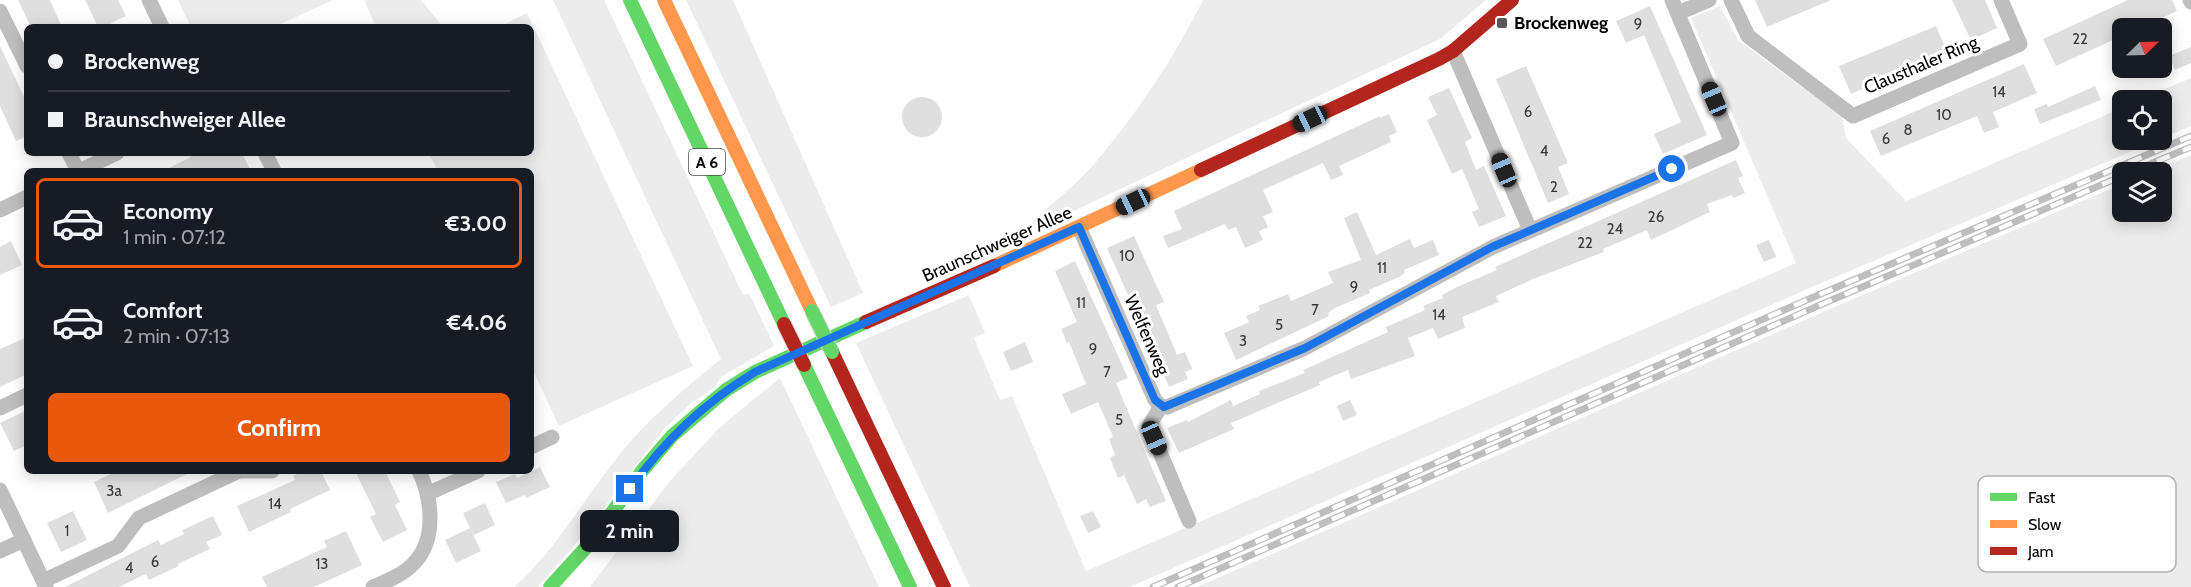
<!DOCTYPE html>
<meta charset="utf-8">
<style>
:root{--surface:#171b24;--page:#242831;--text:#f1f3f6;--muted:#9ea1a6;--line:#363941;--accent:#ea580c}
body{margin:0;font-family:Cabin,sans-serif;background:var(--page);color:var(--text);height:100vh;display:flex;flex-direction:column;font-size:22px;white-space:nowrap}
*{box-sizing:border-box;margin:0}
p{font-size:20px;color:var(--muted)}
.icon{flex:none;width:33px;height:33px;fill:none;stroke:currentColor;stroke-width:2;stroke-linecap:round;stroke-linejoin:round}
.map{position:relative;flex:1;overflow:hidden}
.sheet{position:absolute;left:24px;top:168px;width:510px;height:306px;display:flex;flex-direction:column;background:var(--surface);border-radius:9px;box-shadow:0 3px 15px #0003}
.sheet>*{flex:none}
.guide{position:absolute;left:24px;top:24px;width:510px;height:132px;border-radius:9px;box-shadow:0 3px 15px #0003;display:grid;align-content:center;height:132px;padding:0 24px;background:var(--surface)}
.needle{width:39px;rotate:67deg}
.tools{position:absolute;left:2112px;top:18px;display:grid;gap:12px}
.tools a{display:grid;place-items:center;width:60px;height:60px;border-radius:9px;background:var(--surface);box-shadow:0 3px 15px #0003;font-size:30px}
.end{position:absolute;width:27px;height:27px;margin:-14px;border:8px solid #1a73e8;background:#fff;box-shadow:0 0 0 3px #fff}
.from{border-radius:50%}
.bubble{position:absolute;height:42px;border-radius:9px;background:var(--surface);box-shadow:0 3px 15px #0003;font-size:20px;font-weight:700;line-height:42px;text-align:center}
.car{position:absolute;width:18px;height:36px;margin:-18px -9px;border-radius:8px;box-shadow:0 0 4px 2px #0007;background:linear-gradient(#222 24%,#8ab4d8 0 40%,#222 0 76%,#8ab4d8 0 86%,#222 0)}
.guide b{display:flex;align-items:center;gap:21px;height:57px;font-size:22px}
.guide b+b{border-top:2px solid var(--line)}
.guide i{width:15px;height:15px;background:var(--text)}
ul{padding:10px 0 0;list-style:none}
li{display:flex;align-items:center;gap:18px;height:90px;margin:0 12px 9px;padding:0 12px;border:3px solid transparent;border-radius:9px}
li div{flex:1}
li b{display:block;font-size:22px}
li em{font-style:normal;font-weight:700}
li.current{border-color:var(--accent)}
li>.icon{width:54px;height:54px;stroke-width:1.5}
.primary-button{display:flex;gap:12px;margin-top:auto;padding:12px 24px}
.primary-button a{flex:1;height:69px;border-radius:9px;background:var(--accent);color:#fff;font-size:24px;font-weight:700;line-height:69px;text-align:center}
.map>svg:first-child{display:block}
.green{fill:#ececec}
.building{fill:#dfdfdf}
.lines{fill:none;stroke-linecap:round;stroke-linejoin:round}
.street{stroke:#bebebe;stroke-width:15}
.fast{stroke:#63d668;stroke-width:14}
.slow{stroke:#ff974d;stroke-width:14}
.jam{stroke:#b3261e;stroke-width:14}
.rail-casing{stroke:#bebebe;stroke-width:7}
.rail{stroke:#fff;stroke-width:4.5;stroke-dasharray:14;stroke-linecap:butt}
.fast-bridge-casing{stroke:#dbdbdb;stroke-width:16;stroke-linecap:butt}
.jam-bridge-casing{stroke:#dbdbdb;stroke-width:16;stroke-linecap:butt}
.fast-bridge{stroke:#63d668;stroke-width:14}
.jam-bridge{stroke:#b3261e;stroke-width:14}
.route{stroke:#1a73e8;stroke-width:8}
.poi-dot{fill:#595959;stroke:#fff;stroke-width:2}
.labels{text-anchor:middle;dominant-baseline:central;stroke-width:6;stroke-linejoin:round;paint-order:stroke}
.number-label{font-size:15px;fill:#383838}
.shield{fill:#fff;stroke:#4c4c4c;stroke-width:1.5}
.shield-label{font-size:16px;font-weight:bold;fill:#000}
.poi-label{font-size:18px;font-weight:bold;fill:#000;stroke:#fff;text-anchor:start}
.street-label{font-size:18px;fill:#000;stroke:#fff}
.key{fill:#fff;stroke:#b2b2b2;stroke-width:1.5}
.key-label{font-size:16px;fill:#000}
</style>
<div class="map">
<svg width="2191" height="587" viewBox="0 0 2191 587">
<rect width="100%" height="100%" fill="#fff"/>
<!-- green -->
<g class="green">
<polygon points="178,0 333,0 274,27 191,27"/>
<polygon points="364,0 421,0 443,27 376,27"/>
<path d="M 553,0 L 604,0 L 743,295 L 749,293 L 774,346 L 721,377 L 715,387 L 690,404 L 664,429 L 583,535 L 538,587 L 514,587 C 557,549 584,498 620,454 C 650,417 684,389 721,359 Z"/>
<polygon points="686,0 733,0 863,293 831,307"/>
<path d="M 1203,0 L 1486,0 L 1440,39 L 1033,230 L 1033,221 C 1053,202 1076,185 1094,164 C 1136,115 1174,58 1203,0 Z"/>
<polygon points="1720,6 1738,40 1842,117 1846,138 1906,201 2122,108 2122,140 2158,140 1812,287 1130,587 970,587 856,343 969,295 985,333 974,338 1000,400 1012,396 1086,571 1796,263 1691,18"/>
<polygon points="527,13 693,366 559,426 531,366 531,171 438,171 429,153 531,153 531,27 499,27"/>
<polygon points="2191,78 2191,126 2162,138 2162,100 2139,100"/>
<polygon points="2191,155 2191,587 1197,587 1823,312 2122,184 2122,212 2162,212 2162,172 2149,172"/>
<polygon points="780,378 879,587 590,587 670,481 719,428"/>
</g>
<!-- building -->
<g class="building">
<polygon points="18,0 50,0 62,27 31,27"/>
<polygon points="85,0 118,0 126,16 111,23 112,27 98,27"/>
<polygon points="1755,0 1831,0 1767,27"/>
<polygon points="1952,0 1985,0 1997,28 1971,40"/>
<polygon points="2128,0 2172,0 2177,11 2139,28 2122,28 2122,36 2056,66 2043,39"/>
<polygon points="1650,6 1707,135 1663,154 1654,134 1681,122 1644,35 1626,43 1616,21"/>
<polygon points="1936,26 1947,52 1851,94 1839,66"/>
<polygon points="0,46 27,103 27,136 16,141 0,106"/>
<polygon points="2191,47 2191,63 2175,70 2169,56"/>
<polygon points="2024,64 2037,93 1993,112 1999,127 1984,133 1977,116 1881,156 1870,131"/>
<polygon points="1526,66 1568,163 1558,167 1569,194 1548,203 1496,79"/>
<polygon points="2095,86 2101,100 2040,124 2034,109 2047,104 2048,107"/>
<polygon points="1449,88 1472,138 1465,142 1476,170 1484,166 1506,216 1479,227 1472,212 1479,209 1462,169 1452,174 1427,120 1437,115 1428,97"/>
<circle cx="922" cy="117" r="20"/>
<polygon points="1389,114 1397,132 1389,136 1391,142 1339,166 1343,175 1331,180 1323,163 1263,190 1273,212 1263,216 1268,227 1259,231 1263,240 1245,248 1236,227 1228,230 1225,224 1168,248 1163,236 1182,229 1174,211 1380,116 1380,118"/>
<polygon points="189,153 237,153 244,157 251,171 163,171 191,157"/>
<polygon points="1736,160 1743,176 1738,178 1745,193 1733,198 1732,195 1707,204 1710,212 1651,240 1647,230 1603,249 1604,252 1533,279 1496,296 1499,302 1462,317 1465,328 1438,339 1433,328 1408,338 1415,356 1351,379 1348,370 1319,382 1320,385 1231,423 1234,429 1179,453 1167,428 1187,420 1188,422 1231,400 1233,406 1260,394 1259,391 1305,373 1303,370 1388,332 1386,327 1425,310 1423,306 1443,298 1442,295 1457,287 1497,270 1495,267"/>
<polygon points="1357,212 1376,255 1410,239 1414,248 1433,240 1439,255 1404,270 1405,273 1399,277 1369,290 1370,293 1335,308 1328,313 1329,316 1236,360 1224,333 1249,322 1246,316 1260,310 1258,306 1288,294 1291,301 1333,283 1328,272 1361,260 1344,218"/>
<polygon points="1134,236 1164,302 1156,305 1177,355 1185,352 1192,369 1185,372 1188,379 1169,387 1107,248"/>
<polygon points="1769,240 1776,257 1764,262 1756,245"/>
<polygon points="11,241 22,265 0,275 0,247"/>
<polygon points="1075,261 1128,378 1116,383 1166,501 1150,507 1146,499 1137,504 1124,475 1118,478 1110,458 1115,455 1109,439 1113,437 1098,402 1071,414 1062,394 1086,384 1069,342 1067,343 1061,329 1077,322 1055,271"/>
<polygon points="27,337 27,374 0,387 0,349"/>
<polygon points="1025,342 1033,362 1011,371 1003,352"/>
<polygon points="1350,400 1357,415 1343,421 1337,406"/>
<polygon points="27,410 27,445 14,451 0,423"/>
<polygon points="540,467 550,487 526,498 525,495 506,503 496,482 515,474 517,478"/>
<polygon points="117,471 193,471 108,513 94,482"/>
<polygon points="304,471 321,471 330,490 290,509 291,512 249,532 237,506 295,480 293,476"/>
<polygon points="355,471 385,471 400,502 395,505 407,530 383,542 370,517 376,514"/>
<polygon points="485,503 495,525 474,535 470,528 481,551 456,563 445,540 470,528 463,513"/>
<polygon points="73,511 87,540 61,552 47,523"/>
<polygon points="1093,511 1101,527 1088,533 1080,516"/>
<polygon points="213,516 222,535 206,542 210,549 178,564 179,566 149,580 146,574 119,587 65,587 158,540 161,545 184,534 182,530"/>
<polygon points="346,531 362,565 314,587 267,587 262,577 327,547 324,541"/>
</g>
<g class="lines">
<!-- street -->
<g class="street">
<polyline points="149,0 162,27"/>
<polyline points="1731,0 1748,36 1853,116 2020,44 2001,0"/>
<polyline points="2190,0 2191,2"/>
<polyline points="0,11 27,66"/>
<polyline points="1678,13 1709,0"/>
<polyline points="1453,51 1530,230"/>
<polyline points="69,153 78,171"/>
<polyline points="265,153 274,171"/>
<polyline points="79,171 117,153"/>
<polyline points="0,210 27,197"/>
<polyline points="1079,227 1155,400 1161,406"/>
<polyline points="1161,406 1167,407 1305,348 1493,247 1732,143 1672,0"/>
<polyline points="1161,406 1149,426 1189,521"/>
<polyline points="0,408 27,395"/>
<polyline points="531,447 552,437"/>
<polyline points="240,471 272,471"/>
<polyline points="0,490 46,587"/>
<polyline points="427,494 478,471"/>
<polyline points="0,551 24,540"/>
<polyline points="43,581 118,546 139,518 239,471"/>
<path d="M 373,587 C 387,581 403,575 414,563 C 437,539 432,498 419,471"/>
</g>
<!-- fast -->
<g class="fast">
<polyline points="630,0 784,324"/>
<polyline points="804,365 910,587"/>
<polyline points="550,587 591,542 642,471 672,436 726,390 755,372 866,322"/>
</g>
<!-- slow -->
<g class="slow">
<polyline points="664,0 812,311"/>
<polyline points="994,266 1201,170"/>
</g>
<!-- jam -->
<g class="jam">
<polyline points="1201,170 1439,59 1453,51 1512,0"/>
<polyline points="866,322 994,266"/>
<polyline points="832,352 944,587"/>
</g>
<defs>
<g id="rail">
<polyline points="2131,172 2191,147"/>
<polyline points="1153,587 1816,296 2191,136"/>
<polyline points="1178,587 1820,305 2122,176"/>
</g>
</defs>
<!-- rail casing -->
<use href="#rail" class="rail-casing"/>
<!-- rail -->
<use href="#rail" class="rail"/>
<defs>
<polyline id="fast-bridge" points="812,311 832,352"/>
<polyline id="jam-bridge" points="784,324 804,365"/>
</defs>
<!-- fast-bridge casing -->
<use href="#fast-bridge" class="fast-bridge-casing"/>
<!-- jam-bridge casing -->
<use href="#jam-bridge" class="jam-bridge-casing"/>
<!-- fast-bridge -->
<use href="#fast-bridge" class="fast-bridge"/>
<!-- jam-bridge -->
<use href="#jam-bridge" class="jam-bridge"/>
</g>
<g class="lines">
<!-- route -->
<path class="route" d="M 630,489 C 665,440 704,403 755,372 L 1079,227 L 1155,400 L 1164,407 L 1305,348 L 1492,247 L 1672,169"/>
</g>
<!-- markers -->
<rect class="poi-dot" x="1496" y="17" width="12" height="12" rx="3"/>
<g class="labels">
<!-- number labels -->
<g class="number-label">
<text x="1638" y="24">9</text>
<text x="2080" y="39">22</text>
<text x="1999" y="92">14</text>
<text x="1528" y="112">6</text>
<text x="1944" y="115">10</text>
<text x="1908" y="130">8</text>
<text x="1886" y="139">6</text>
<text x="1544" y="151">4</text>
<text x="1554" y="187">2</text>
<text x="1656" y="217">26</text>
<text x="1615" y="229">24</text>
<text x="1585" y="243">22</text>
<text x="1127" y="256">10</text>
<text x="1382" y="268">11</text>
<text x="1354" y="287">9</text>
<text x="1081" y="303">11</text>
<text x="1315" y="310">7</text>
<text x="1439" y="315">14</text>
<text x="1279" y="325">5</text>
<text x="1243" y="341">3</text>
<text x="1093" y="349">9</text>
<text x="1107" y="372">7</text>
<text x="1119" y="420">5</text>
<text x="114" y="491">3a</text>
<text x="275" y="504">14</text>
<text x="67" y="531">1</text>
<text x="155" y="562">6</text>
<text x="322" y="564">13</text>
<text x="129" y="568">4</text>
</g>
<!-- shield labels -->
<rect class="shield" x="689" y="149" width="36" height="26" rx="4.5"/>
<g class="shield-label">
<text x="707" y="162">A 6</text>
</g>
<!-- poi labels -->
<g class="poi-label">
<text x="1514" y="23">Brockenweg</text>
</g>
<!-- street labels -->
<g class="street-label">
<text transform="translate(1921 65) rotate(-23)">Clausthaler Ring</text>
<text transform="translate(997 244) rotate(-24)">Braunschweiger Allee</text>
<text transform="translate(1147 335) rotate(66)">Welfenweg</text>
</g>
</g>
<!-- legend -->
<rect x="1978" y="476" width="198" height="96" rx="9" class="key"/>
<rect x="1990" y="493" width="27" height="8" fill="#63d668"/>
<rect x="1990" y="520" width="27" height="8" fill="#ff974d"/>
<rect x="1990" y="547" width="27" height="8" fill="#b3261e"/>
<g class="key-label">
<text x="2028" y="503">Fast</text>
<text x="2028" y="530">Slow</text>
<text x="2028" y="557">Jam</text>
</g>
</svg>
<div class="tools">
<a><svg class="needle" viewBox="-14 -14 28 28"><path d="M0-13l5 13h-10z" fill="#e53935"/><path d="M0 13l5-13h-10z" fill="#9ea1a6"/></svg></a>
<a><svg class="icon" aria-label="locate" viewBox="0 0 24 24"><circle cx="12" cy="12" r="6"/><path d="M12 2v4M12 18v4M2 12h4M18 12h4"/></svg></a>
<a><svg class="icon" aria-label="layers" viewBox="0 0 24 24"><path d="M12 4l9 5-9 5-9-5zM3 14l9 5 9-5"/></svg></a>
</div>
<i class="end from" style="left:1672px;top:169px"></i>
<i class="end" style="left:630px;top:489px"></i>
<div class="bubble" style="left:580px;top:510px;width:99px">2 min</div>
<i class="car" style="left:1714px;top:99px;rotate:337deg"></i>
<i class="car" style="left:1310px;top:119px;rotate:245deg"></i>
<i class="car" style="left:1504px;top:170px;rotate:337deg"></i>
<i class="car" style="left:1133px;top:202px;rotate:245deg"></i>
<i class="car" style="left:1154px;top:438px;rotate:156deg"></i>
<div class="guide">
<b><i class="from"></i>Brockenweg</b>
<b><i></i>Braunschweiger Allee</b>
</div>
<section class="sheet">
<ul>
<li class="current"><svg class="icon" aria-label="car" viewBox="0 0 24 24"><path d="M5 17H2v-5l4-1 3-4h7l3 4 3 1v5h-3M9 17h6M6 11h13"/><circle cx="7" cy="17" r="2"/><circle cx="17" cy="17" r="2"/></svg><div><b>Economy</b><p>1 min · 07:12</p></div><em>€3.00</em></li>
<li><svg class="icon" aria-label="car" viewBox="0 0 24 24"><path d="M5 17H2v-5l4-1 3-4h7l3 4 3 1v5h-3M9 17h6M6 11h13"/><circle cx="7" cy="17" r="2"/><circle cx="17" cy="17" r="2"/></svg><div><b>Comfort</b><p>2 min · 07:13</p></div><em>€4.06</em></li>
</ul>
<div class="primary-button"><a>Confirm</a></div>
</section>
</div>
